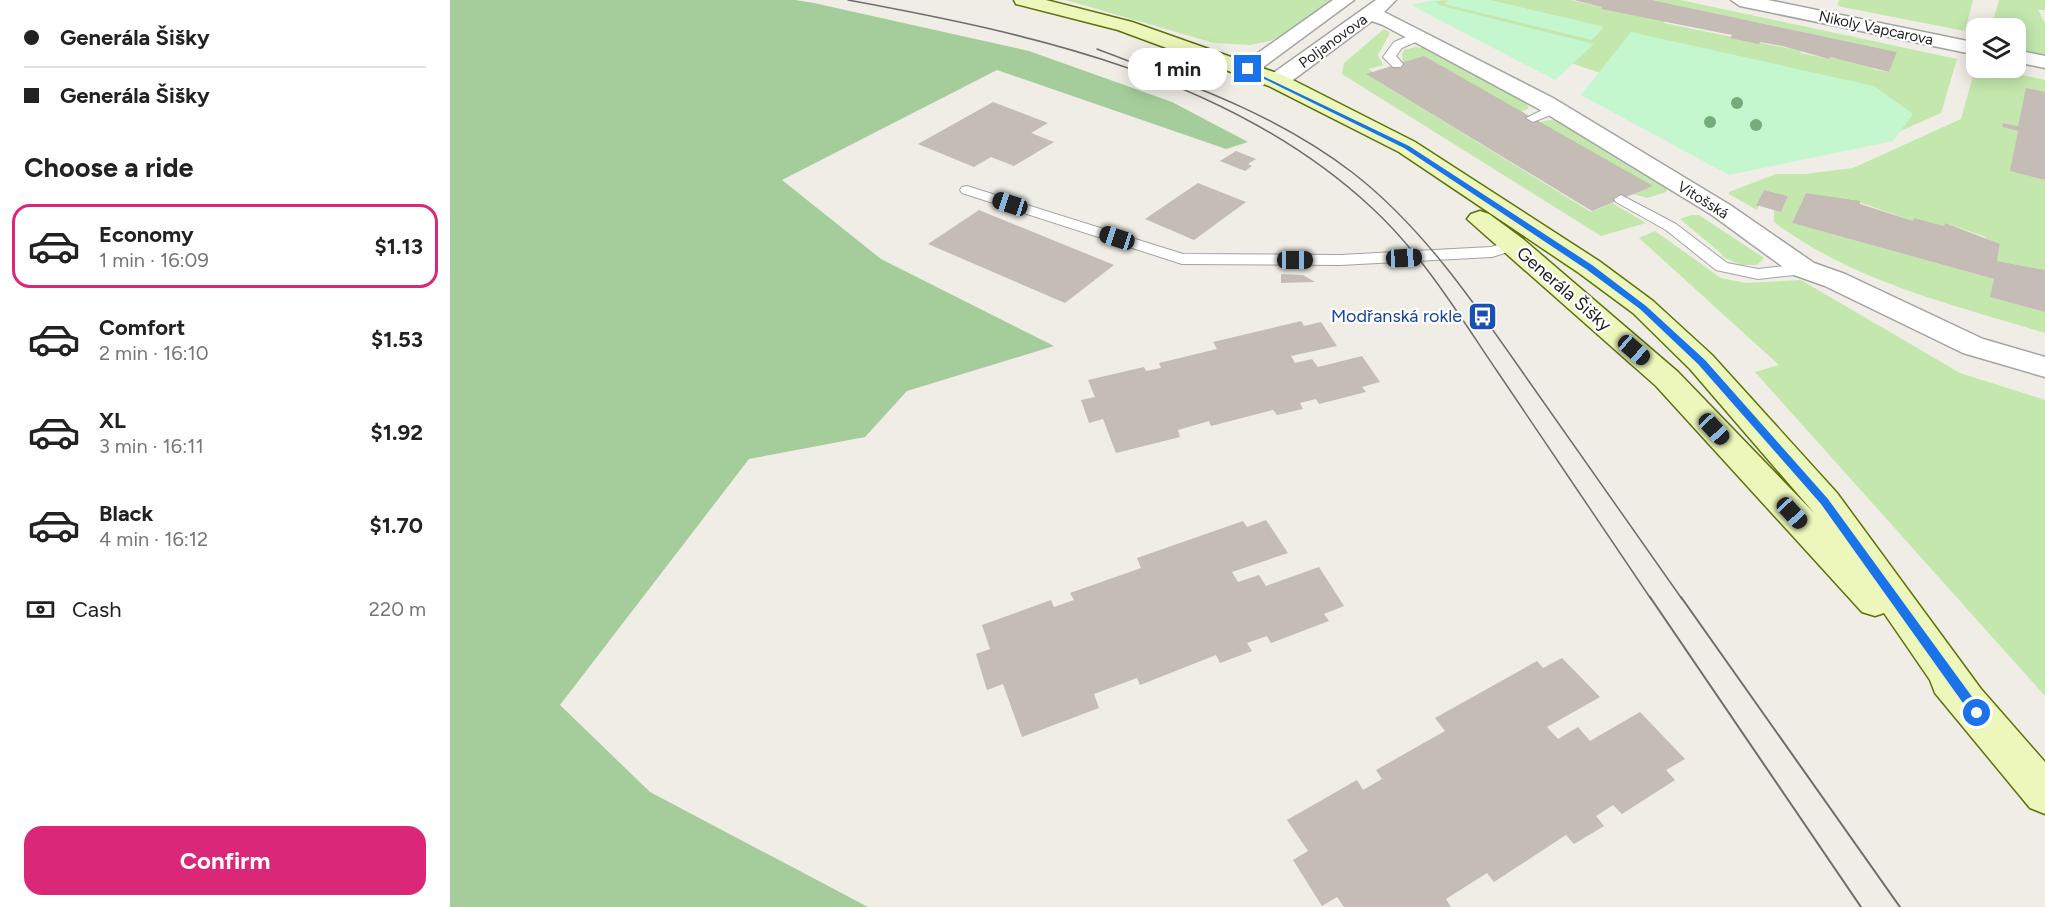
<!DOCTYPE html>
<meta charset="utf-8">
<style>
:root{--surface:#fff;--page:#f2f2f2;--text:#222;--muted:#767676;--line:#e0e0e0;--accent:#db2777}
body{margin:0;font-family:Figtree,sans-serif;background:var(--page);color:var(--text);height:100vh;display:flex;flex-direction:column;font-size:22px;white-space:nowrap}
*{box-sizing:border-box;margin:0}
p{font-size:20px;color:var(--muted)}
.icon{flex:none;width:33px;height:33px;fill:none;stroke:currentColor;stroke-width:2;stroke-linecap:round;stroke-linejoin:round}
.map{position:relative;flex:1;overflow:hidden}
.side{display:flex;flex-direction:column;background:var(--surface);width:450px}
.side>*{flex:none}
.hud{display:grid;align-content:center;height:132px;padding:0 24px;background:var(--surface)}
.fabs{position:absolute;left:1516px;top:18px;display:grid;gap:12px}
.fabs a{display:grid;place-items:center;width:60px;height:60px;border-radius:12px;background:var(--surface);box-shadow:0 3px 15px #0003;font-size:30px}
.end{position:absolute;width:27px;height:27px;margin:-14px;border:8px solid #1a73e8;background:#fff;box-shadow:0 0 0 3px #fff}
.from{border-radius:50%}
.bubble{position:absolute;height:42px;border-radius:18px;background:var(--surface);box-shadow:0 3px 15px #0003;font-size:20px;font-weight:700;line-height:42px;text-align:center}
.car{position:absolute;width:18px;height:36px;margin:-18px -9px;border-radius:8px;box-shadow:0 0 4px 2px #0007;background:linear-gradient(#222 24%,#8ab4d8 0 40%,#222 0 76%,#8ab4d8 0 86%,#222 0)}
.hud b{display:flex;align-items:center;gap:21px;height:57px;font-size:22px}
.hud b+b{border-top:2px solid var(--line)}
.hud i{width:15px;height:15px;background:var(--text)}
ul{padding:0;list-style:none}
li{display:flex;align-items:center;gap:18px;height:84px;margin:0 12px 9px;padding:0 12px;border:3px solid transparent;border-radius:18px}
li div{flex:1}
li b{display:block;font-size:22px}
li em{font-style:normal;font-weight:700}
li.current{border-color:var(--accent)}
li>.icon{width:54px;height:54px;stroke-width:1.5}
h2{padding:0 24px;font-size:27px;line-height:72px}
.pay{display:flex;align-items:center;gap:15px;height:66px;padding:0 24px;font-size:22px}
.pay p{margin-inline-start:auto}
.action{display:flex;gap:12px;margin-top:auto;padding:12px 24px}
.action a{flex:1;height:69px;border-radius:18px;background:var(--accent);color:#fff;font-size:24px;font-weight:700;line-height:69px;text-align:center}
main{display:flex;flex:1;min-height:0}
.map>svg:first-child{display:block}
.grass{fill:#c3e7ad}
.forest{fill:#a5cd9b}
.park{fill:#c4f7ce}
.building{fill:#c4bcb5}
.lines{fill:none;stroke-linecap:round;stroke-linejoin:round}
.lane-casing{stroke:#a3a3a3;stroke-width:2}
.street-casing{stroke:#a3a3a3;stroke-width:3}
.secondary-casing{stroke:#5c7209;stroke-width:3}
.lane{fill:#fff;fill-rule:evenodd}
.street{fill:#fff;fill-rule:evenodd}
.secondary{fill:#eef7bb;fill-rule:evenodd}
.tram-far1{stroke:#6d6d6d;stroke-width:1.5}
.tram{stroke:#6d6d6d;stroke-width:2}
.tree{fill:#74ad7b}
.route{fill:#1a73e8}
.labels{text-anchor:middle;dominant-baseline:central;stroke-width:4.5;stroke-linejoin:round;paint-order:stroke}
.far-street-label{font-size:15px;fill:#1f1f1f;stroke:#fff}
.street-label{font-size:18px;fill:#1f1f1f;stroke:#fff}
.transit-label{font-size:18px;fill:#164399;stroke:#fff;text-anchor:end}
</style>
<main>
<section class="side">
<div class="hud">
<b><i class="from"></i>Generála Šišky</b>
<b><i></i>Generála Šišky</b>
</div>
<h2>Choose a ride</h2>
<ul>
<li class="current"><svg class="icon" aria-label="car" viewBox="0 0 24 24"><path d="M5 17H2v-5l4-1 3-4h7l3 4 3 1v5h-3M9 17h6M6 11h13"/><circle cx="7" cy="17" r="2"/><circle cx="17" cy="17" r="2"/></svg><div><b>Economy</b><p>1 min · 16:09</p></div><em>$1.13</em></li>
<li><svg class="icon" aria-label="car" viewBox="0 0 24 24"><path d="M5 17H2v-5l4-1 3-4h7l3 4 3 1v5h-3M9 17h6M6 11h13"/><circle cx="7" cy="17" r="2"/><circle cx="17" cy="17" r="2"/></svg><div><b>Comfort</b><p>2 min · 16:10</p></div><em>$1.53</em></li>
<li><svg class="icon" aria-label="car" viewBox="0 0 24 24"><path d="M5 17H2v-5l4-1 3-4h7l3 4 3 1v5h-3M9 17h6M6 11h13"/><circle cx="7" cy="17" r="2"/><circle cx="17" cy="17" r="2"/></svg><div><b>XL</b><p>3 min · 16:11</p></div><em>$1.92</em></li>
<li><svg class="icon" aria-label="car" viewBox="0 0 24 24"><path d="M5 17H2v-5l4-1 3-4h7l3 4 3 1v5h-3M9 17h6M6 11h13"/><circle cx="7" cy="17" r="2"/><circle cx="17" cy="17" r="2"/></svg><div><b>Black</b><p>4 min · 16:12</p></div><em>$1.70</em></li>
</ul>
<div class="pay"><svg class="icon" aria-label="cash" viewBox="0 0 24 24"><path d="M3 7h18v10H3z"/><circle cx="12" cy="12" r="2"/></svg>Cash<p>220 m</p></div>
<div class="action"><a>Confirm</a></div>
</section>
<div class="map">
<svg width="1595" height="907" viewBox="0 0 1595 907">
<rect width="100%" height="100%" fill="#efede5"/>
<!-- grass -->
<g class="grass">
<polygon points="616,0 886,0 834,35 820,41 800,45 764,43"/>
<polygon points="999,0 995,3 1153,27 1039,0 1120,0 1152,7 1151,9 1215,21 1214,23 1351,51 1350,53 1379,59 1381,57 1423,66 1423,69 1438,72 1447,52 1202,0 1230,0 1507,59 1491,113 1446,133 1219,96 1118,62 998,14 984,1"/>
<polygon points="1390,0 1523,0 1515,31 1392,7 1387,5"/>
<polygon points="1549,0 1595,0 1595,10 1588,10 1595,23 1595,57 1566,51 1566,28 1541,28"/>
<polygon points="934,29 940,33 928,55 933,65 919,69 924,73 918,75 1141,212 1162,203 1196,223 1151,236 892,74 894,63"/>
<polygon points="966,47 978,49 1075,102 1079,108 1071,112 953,63 952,55 954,50"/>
<path d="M 1526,65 L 1595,80 L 1595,92 L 1568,126 L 1554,123 L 1552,127 L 1568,131 L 1561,171 L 1595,180 L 1595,270 L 1547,261 L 1550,244 L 1536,240 L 1536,237 L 1495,223 L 1494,226 L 1464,218 L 1463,221 L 1400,199 L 1399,201 L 1356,193 L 1342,223 L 1544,279 L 1541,297 L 1595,312 L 1595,333 C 1501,304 1404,282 1324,222 L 1324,210 L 1331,212 L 1338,196 L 1314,190 L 1306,204 L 1309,206 L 1307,210 L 1279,194 L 1279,192 L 1326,174 L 1355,174 L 1403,168 L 1511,119 Z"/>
<polygon points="1099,120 1110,121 1218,188 1216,192 1198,198 1182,194 1087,123"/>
<polygon points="1241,215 1249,215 1314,258 1307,265 1291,265 1271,256 1273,255 1230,219"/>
<polygon points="1205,231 1271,278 1296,283 1351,280 1510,373 1595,400 1595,696 1305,372 1329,365 1189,238"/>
</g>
<!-- forest -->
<polygon class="forest" points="0,0 345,0 364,3 579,51 722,102 798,142 776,149 547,70 332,180 431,259 604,346 457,391 415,437 299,459 110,705 200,792 418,907 0,907"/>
<!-- park -->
<g class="park">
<polygon points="985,0 989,5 1144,44 1105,80 961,5"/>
<polygon points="999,0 1039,0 1154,27 1142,40 994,4"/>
<polygon points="1181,32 1424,86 1463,114 1443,141 1279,175 1131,95"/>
</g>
<!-- building -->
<g class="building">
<polygon points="1124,0 1202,0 1447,52 1439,72 1381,57 1379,59 1332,46 1310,42 1309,44 1280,38 1282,35 1151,9 1152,7"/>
<polygon points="974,56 1083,118 1203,186 1142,211 916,74"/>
<polygon points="1576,88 1595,92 1595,180 1560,171 1568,131 1552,127 1553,123 1568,126"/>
<polygon points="543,102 598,123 581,133 604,142 564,166 541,157 524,167 468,144"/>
<polygon points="786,151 806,159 798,164 802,166 795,171 770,161"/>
<polygon points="748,183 796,202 744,240 695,219"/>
<polygon points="1314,190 1338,196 1331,212 1306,205"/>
<polygon points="1356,193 1410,201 1410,204 1463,221 1464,218 1494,226 1495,223 1550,244 1547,261 1595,270 1595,312 1540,297 1544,279 1342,223"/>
<polygon points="529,210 664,265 615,303 478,244"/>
<polygon points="831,274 853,275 865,282 831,283"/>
<polygon points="851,321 854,326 871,322 887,346 841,356 845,363 862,359 868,367 912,356 930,382 912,387 916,392 869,404 866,399 850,403 853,409 827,415 823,410 761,426 759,421 728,430 730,437 666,453 653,419 639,423 631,400 645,397 638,380 694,367 696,371 711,368 709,363 767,349 763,342"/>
<polygon points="816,520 838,553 782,572 788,582 809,575 816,586 869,567 894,606 874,614 879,621 821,643 817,636 797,643 802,651 770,663 766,655 690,685 687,678 644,694 649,708 572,737 553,684 537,690 526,654 540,649 532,625 601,600 604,607 624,600 620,593 691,568 687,558 793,521 797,527"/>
<polygon points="1112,658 1150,697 1097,727 1108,739 1128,727 1140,741 1190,712 1235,759 1216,770 1225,780 1172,814 1163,805 1146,816 1154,826 1124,844 1116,835 1044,882 1037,873 996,899 1001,907 894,907 887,897 872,906 843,860 858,851 837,820 907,780 913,790 932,779 926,770 995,731 985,718 1087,661 1093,668"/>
</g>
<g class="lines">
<defs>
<g id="lane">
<polygon points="968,32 972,33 972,39 952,48 946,56 953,64 951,67 943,67 933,57 944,42"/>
<polygon points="1103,105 1108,106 1108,112 1083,122 1076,118"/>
<polygon points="517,186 733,254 890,255 1041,247 1064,240 1072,245 1070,248 1042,257 890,265 732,264 512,193 510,190 512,187"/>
<polygon points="1171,195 1226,224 1277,263 1308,269 1354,264 1362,269 1354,274 1308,279 1266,270 1216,230 1166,202 1164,199"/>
</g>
<g id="street">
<polygon points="883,0 904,0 805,73 791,73 787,69 791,65"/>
<polygon points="926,0 946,0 934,12 1103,98 1280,205 1364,263 1395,274 1533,339 1595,357 1595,377 1513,353 1375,286 1344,275 1262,215 1087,108 933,25 922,21 835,86 819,86 816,81 819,76"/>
<polygon points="1281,0 1318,0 1527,43 1527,55 1290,6"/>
<polygon points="1566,50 1595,56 1595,68 1566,62"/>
</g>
<polygon id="secondary" points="564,0 596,0 682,22 835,76 965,142 1149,261 1203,301 1262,355 1387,493 1531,689 1595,762 1595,814 1580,808 1485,693 1480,680 1434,613 1425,616 1412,612 1206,386 1017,219 1021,214 1030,211 1039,214 1073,239 1228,372 1365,514 1240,369 1183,313 1129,273 949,152 819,86 668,30 566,4"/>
</defs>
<!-- lane casing -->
<use href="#lane" class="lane-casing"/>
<!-- street casing -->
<use href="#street" class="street-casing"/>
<!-- secondary casing -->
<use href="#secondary" class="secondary-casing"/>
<!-- lane -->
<use href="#lane" class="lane"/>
<!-- street -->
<use href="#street" class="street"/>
<!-- secondary -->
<use href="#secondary" class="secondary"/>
<!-- tram-far1 -->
<g class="tram-far1">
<path d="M 398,0 C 582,34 780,76 922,208 C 972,254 1009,315 1047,371 C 1098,447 1150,523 1201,599"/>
<path d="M 647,49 C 736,83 827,114 903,173 C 974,228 1027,307 1078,380 C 1130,453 1181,526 1232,599"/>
</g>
<!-- tram -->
<g class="tram">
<polyline points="1200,597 1411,907"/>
<polyline points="1231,597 1450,907"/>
</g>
</g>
<!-- trees -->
<g class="tree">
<circle cx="1287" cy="103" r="6"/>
<circle cx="1260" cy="122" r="6"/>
<circle cx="1306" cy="125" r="6"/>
</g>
<!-- route -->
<polygon class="route" points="796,68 959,146 1142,265 1196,306 1255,360 1378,499 1531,709 1531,717 1523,717 1371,504 1248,364 1190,309 1136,269 954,148 796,70"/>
<!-- icons -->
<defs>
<symbol id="bus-square" viewBox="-11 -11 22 22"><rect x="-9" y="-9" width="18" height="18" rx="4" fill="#1a4fb4" stroke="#fff"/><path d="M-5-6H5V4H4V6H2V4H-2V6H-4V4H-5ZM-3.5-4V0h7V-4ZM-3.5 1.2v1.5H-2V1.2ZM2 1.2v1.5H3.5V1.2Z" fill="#fff"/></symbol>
</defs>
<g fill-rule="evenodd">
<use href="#bus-square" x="1016" y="300" width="33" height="33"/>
</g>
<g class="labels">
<!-- far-street labels -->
<g class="far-street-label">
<text transform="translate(1426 28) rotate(12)">Nikoly Vapcarova</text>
<text transform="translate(883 41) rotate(-36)">Poljanovova</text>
<text transform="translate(1253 200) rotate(32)">Vitošská</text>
</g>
<!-- street labels -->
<g class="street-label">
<text transform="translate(1114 289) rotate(41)">Generála Šišky</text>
</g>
<!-- transit labels -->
<g class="transit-label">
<text x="1012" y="316">Modřanská rokle</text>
</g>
</g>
</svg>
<div class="fabs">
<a><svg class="icon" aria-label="layers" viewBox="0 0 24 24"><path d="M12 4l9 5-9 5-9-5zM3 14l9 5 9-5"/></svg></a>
</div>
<i class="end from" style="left:1527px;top:713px"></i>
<i class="end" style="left:798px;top:69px"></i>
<div class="bubble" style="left:678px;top:48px;width:99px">1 min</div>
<i class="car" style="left:560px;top:204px;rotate:288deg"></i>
<i class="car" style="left:667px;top:238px;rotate:288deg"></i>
<i class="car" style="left:954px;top:258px;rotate:87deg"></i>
<i class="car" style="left:845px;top:260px;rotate:90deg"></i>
<i class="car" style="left:1184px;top:350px;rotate:131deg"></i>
<i class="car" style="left:1264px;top:429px;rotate:137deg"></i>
<i class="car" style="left:1342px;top:513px;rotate:137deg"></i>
</div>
</main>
